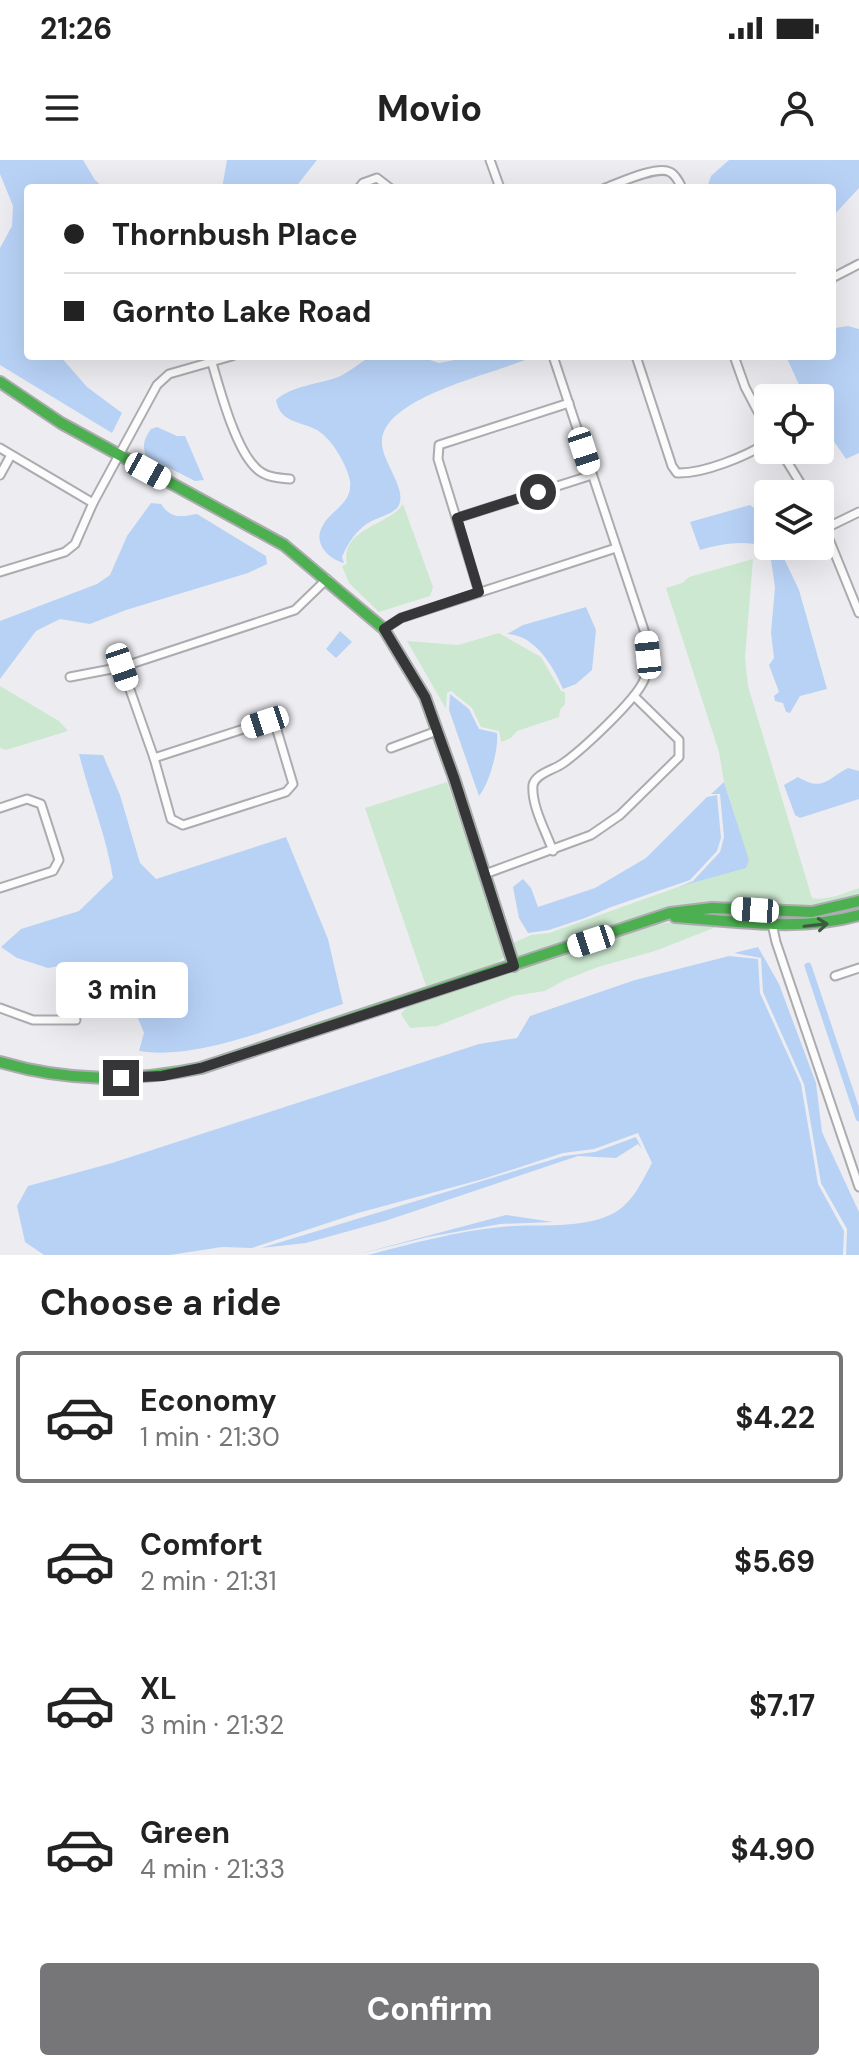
<!DOCTYPE html>
<meta charset="utf-8">
<style>
:root{--surface:#fff;--page:#f2f2f2;--text:#222;--muted:#767676;--line:#e0e0e0;--accent:#767679}
body{margin:0;font-family:"DM Sans",sans-serif;background:var(--page);color:var(--text);height:100vh;display:flex;flex-direction:column;font-size:30px;white-space:nowrap}
*{box-sizing:border-box;margin:0}
p{font-size:26px;color:var(--muted)}
.icon{flex:none;width:44px;height:44px;fill:none;stroke:currentColor;stroke-width:2;stroke-linecap:round;stroke-linejoin:round}
.map{position:relative;height:1095px;overflow:hidden}
.side{display:flex;flex-direction:column;background:var(--surface);flex:1}
.side>*{flex:none}
.banner{position:absolute;left:24px;top:24px;width:812px;height:176px;border-radius:8px;box-shadow:0 8px 32px #0002;display:grid;align-content:center;height:176px;padding:0 40px;background:var(--surface)}
.fabs{position:absolute;left:754px;top:224px;display:grid;gap:16px}
.fabs a{display:grid;place-items:center;width:80px;height:80px;border-radius:8px;background:var(--surface);box-shadow:0 8px 32px #0002;font-size:40px}
.end{position:absolute;width:36px;height:36px;margin:-18px;border:10px solid #363639;background:#fff;box-shadow:0 0 0 4px #fff}
.from{border-radius:50%}
.bubble{position:absolute;height:56px;border-radius:8px;background:var(--surface);box-shadow:0 8px 32px #0002;font-size:26px;font-weight:700;line-height:56px;text-align:center}
.car{position:absolute;width:24px;height:48px;margin:-24px -12px;border-radius:10px;box-shadow:0 0 6px 2px #0007;background:linear-gradient(#fff 24%,#345 0 40%,#fff 0 76%,#345 0 86%,#fff 0)}
.banner b{display:flex;align-items:center;gap:28px;height:76px;font-size:30px}
.banner b+b{border-top:2px solid var(--line)}
.banner i{width:20px;height:20px;background:var(--text)}
ul{padding:0;list-style:none}
li{display:flex;align-items:center;gap:24px;height:132px;margin:0 16px 12px;padding:0 24px;border:4px solid transparent;border-radius:8px}
li div{flex:1}
li b{display:block;font-size:30px}
li em{font-style:normal;font-weight:700}
li.on{border-color:var(--accent)}
li>.icon{width:72px;height:72px;stroke-width:1.5}
h2{padding:0 40px;font-size:36px;line-height:96px}
.action{display:flex;gap:16px;margin-top:auto;padding:16px 40px}
.action a{flex:1;height:92px;border-radius:8px;background:var(--accent);color:#fff;font-size:32px;font-weight:700;line-height:92px;text-align:center}
.status{display:flex;justify-content:space-between;align-items:center;height:56px;padding:0 40px;background:var(--surface);direction:ltr}
.status svg{height:22px;fill:currentColor}
header{display:flex;justify-content:space-between;align-items:center;height:104px;padding:0 40px;background:var(--surface);font-size:36px;font-weight:700}
.map>svg:first-child{display:block}
.green{fill:#cde8d1}
.water{fill:#b8d2f6}
.lines{fill:none;stroke-linecap:round;stroke-linejoin:round}
.canal{stroke:#b8d2f6;stroke-width:7}
.street-casing{stroke:#acacb0;stroke-width:11}
.fast-casing{stroke:#acacb0;stroke-width:14}
.street{stroke:#fcfcfd;stroke-width:7}
.fast{stroke:#4caf50;stroke-width:10}
.oneway{stroke:#3d5a40}
.route{stroke:#363639;stroke-width:10}
</style>
<div class="status"><b>21:26</b><svg viewBox="0 0 49 12"><path d="M0 12V9h3v3zM5 12V6h3v6zM10 12V3h3v9zM15 12V0h3v12zM26 1h20v11H26zM47 4h2v5h-2z"/></svg></div>
<header><svg class="icon" aria-label="menu" viewBox="0 0 24 24"><path d="M4 6h16M4 12h16M4 18h16"/></svg>Movio<svg class="icon" aria-label="person" viewBox="0 0 24 24"><circle cx="12" cy="8" r="4"/><path d="M4 21q1-7 8-7t8 7"/></svg></header>
<div class="map">
<svg width="859" height="1095" viewBox="0 0 859 1095">
<rect width="100%" height="100%" fill="#ededf1"/>
<!-- green -->
<g class="green">
<path d="M 403,344 L 433,427 L 430,436 L 379,452 L 349,423 L 342,406 L 347,404 C 339,369 390,365 403,344 Z"/>
<path d="M 753,399 L 745,498 L 748,526 L 812,738 C 827,741 844,733 859,728 L 859,738 L 812,749 L 713,745 L 517,802 L 511,784 L 531,775 L 549,773 L 678,727 L 746,707 L 735,656 L 724,622 L 719,592 L 666,428 L 682,423 L 689,417 Z"/>
<polygon points="499,473 541,497 561,531 565,532 565,544 560,550 559,557 517,571 511,578 501,582 499,571 481,567 472,548 451,531 447,533 446,549 407,481 458,485"/>
<polygon points="0,526 59,561 68,571 6,590 0,588"/>
<polygon points="447,622 505,796 495,805 426,826 365,648"/>
<polygon points="683,760 724,764 655,791 598,807 565,820 545,831 513,836 437,866 410,868 401,854 410,843 642,767"/>
</g>
<!-- water -->
<g class="water">
<polygon points="0,0 83,0 95,20 104,28 28,28 28,196 60,196 87,227 122,253 112,273 0,205 0,88 12,66 13,46 0,14"/>
<polygon points="227,0 317,0 295,28 222,28"/>
<polygon points="729,0 859,0 859,28 832,57 832,28 707,28 711,16"/>
<polygon points="848,166 859,169 859,293 846,299 820,261 820,238 805,238 786,196 832,196 832,172 835,168"/>
<path d="M 372,196 L 418,196 L 439,203 L 475,196 L 534,196 C 500,213 386,235 382,280 C 380,300 407,327 399,345 C 394,355 377,357 368,363 C 355,372 348,383 342,397 L 344,403 C 329,399 313,384 322,367 C 330,350 353,344 350,321 C 347,305 332,279 317,270 C 300,261 280,263 276,240 C 293,225 317,225 338,217 C 350,212 360,202 372,196 Z"/>
<path d="M 157,267 L 177,276 L 185,276 L 204,320 L 195,321 L 146,296 C 142,285 144,279 151,269 Z"/>
<path d="M 151,343 L 161,344 C 171,359 180,357 197,354 L 266,396 L 267,404 L 248,413 L 126,450 L 90,464 L 60,459 L 36,471 L 0,519 L 0,461 L 97,424 L 110,415 L 127,376 Z"/>
<path d="M 750,345 C 765,355 768,369 768,386 L 778,386 L 799,430 L 827,529 L 800,536 L 790,553 L 786,552 L 783,543 L 775,541 L 774,536 L 779,532 L 769,505 L 774,498 L 771,473 L 775,427 L 769,387 C 745,380 724,383 700,390 L 690,362 Z"/>
<path d="M 586,447 L 596,470 L 592,510 L 576,524 L 563,529 C 553,506 535,475 507,474 L 523,465 Z"/>
<polygon points="340,471 352,482 336,498 326,489"/>
<path d="M 450,534 L 469,549 L 479,569 L 497,573 C 499,589 489,624 479,636 L 449,550 Z"/>
<path d="M 79,594 L 103,595 L 120,635 L 140,703 L 156,719 L 286,677 L 328,779 L 343,844 C 285,863 199,901 139,891 L 144,873 L 131,841 L 116,813 L 76,803 L 48,808 L 17,798 L 1,787 L 21,769 L 79,751 L 113,718 C 106,674 90,638 79,594 Z"/>
<path d="M 848,608 L 859,611 L 859,639 L 800,658 L 795,655 L 784,625 L 798,617 C 823,632 827,619 848,608 Z"/>
<polygon points="724,622 749,700 746,708 678,727 693,721 720,692 724,677 720,634 711,634"/>
<polygon points="717,635 721,678 717,691 690,720 611,747 585,758 549,770 528,773 519,758 513,727 523,719 531,728 538,747 595,728 646,698 707,637"/>
<polygon points="758,787 779,824 816,923 822,972 859,1052 859,1095 846,1095 847,1069 821,1023 804,924 763,832 761,798 734,793"/>
<path d="M 729,796 L 758,799 L 760,833 L 801,924 L 818,1024 L 844,1071 L 843,1095 L 368,1095 C 411,1084 456,1071 501,1067 C 537,1063 576,1070 610,1055 C 632,1045 641,1023 652,1003 L 638,973 L 594,989 L 563,993 L 483,1019 L 358,1053 L 252,1088 L 222,1087 L 170,1095 L 44,1095 L 25,1082 L 17,1046 L 28,1026 L 112,1003 L 479,884 L 517,878 L 530,856 L 635,820 Z"/>
<polygon points="636,977 642,989 638,984 616,998 578,996 385,1061 306,1083 261,1088 564,996 595,992"/>
<polygon points="506,1055 553,1062 500,1064 428,1077 355,1095"/>
</g>
<g class="lines">
<!-- canal -->
<polyline class="canal" points="808,806 859,958"/>
<defs>
<g id="street">
<polyline points="490,0 500,28"/>
<polyline points="359,28 363,23 377,18 390,28"/>
<path d="M 605,28 C 619,23 657,5 670,12 C 676,15 679,22 682,28"/>
<polyline points="832,118 859,104"/>
<path d="M 210,196 C 219,226 234,286 255,307 C 264,317 277,318 290,319"/>
<path d="M 636,196 L 672,306 L 677,313 C 703,314 747,296 768,282"/>
<polyline points="734,196 745,227 768,271"/>
<polyline points="0,288 93,343"/>
<polyline points="780,290 807,334"/>
<polyline points="0,315 11,295"/>
<polyline points="820,357 859,453"/>
<polyline points="457,358 592,315"/>
<polyline points="826,368 859,352"/>
<polyline points="0,412 65,392 75,384 93,343 157,225 169,214 232,196"/>
<polyline points="479,432 438,299 439,285 569,243"/>
<polyline points="384,469 401,458 616,388"/>
<polyline points="122,507 154,598"/>
<polyline points="70,517 122,507 295,450 327,419"/>
<polygon points="265,562 276,567 293,624 286,632 183,665 171,659 154,598"/>
<polyline points="391,588 437,571"/>
<polyline points="0,648 27,639 41,644 59,700 53,711 0,728"/>
<path d="M 553,691 C 546,672 531,645 533,625 C 535,614 553,610 562,604 C 581,591 636,540 644,520 C 649,506 648,490 646,476 L 553,196"/>
<polyline points="485,714 591,675 620,655 679,597 679,580 634,536"/>
<polyline points="772,752 772,764 776,782 859,1027"/>
<polyline points="835,816 859,808"/>
<polyline points="0,848 33,860 76,860"/>
</g>
<g id="fast">
<polyline points="0,222 61,263 284,385 384,469 425,537 454,618 514,806"/>
<path d="M 675,757 C 737,761 799,772 859,755"/>
<path d="M 0,902 C 68,922 132,922 201,908 L 670,753 L 712,748 L 812,752 L 859,741"/>
</g>
</defs>
<!-- street casing -->
<use href="#street" class="street-casing"/>
<!-- fast casing -->
<use href="#fast" class="fast-casing"/>
<!-- street -->
<use href="#street" class="street"/>
<!-- fast -->
<use href="#fast" class="fast"/>
</g>
<!-- one-way arrows -->
<defs><path id="oneway-shaft" d="M-6 0H5M1.5-3L5.5 0L1.5 3" fill="none" stroke-width="1.6" stroke-linecap="round" stroke-linejoin="round" transform="scale(2)"/></defs>
<use class="oneway" href="#oneway-shaft" transform="translate(816 765) rotate(-6)"/>
<g class="lines">
<!-- route -->
<polyline class="route" points="121,918 162,916 201,908 514,806 454,618 425,537 384,469 401,458 479,432 457,358 538,332"/>
</g>
</svg>
<div class="fabs">
<a><svg class="icon" aria-label="locate" viewBox="0 0 24 24"><circle cx="12" cy="12" r="6"/><path d="M12 2v4M12 18v4M2 12h4M18 12h4"/></svg></a>
<a><svg class="icon" aria-label="layers" viewBox="0 0 24 24"><path d="M12 4l9 5-9 5-9-5zM3 14l9 5 9-5"/></svg></a>
</div>
<i class="end from" style="left:538px;top:332px"></i>
<i class="end" style="left:121px;top:918px"></i>
<div class="bubble" style="left:56px;top:802px;width:132px">3 min</div>
<i class="car" style="left:584px;top:291px;rotate:162deg"></i>
<i class="car" style="left:148px;top:311px;rotate:119deg"></i>
<i class="car" style="left:648px;top:495px;rotate:354deg"></i>
<i class="car" style="left:122px;top:507px;rotate:161deg"></i>
<i class="car" style="left:265px;top:562px;rotate:252deg"></i>
<i class="car" style="left:755px;top:750px;rotate:274deg"></i>
<i class="car" style="left:591px;top:781px;rotate:252deg"></i>
<div class="banner">
<b><i class="from"></i>Thornbush Place</b>
<b><i></i>Gornto Lake Road</b>
</div>
</div>
<section class="side">
<h2>Choose a ride</h2>
<ul>
<li class="on"><svg class="icon" aria-label="car" viewBox="0 0 24 24"><path d="M5 17H2v-5l4-1 3-4h7l3 4 3 1v5h-3M9 17h6M6 11h13"/><circle cx="7" cy="17" r="2"/><circle cx="17" cy="17" r="2"/></svg><div><b>Economy</b><p>1 min · 21:30</p></div><em>$4.22</em></li>
<li><svg class="icon" aria-label="car" viewBox="0 0 24 24"><path d="M5 17H2v-5l4-1 3-4h7l3 4 3 1v5h-3M9 17h6M6 11h13"/><circle cx="7" cy="17" r="2"/><circle cx="17" cy="17" r="2"/></svg><div><b>Comfort</b><p>2 min · 21:31</p></div><em>$5.69</em></li>
<li><svg class="icon" aria-label="car" viewBox="0 0 24 24"><path d="M5 17H2v-5l4-1 3-4h7l3 4 3 1v5h-3M9 17h6M6 11h13"/><circle cx="7" cy="17" r="2"/><circle cx="17" cy="17" r="2"/></svg><div><b>XL</b><p>3 min · 21:32</p></div><em>$7.17</em></li>
<li><svg class="icon" aria-label="car" viewBox="0 0 24 24"><path d="M5 17H2v-5l4-1 3-4h7l3 4 3 1v5h-3M9 17h6M6 11h13"/><circle cx="7" cy="17" r="2"/><circle cx="17" cy="17" r="2"/></svg><div><b>Green</b><p>4 min · 21:33</p></div><em>$4.90</em></li>
</ul>
<div class="action"><a>Confirm</a></div>
</section>
